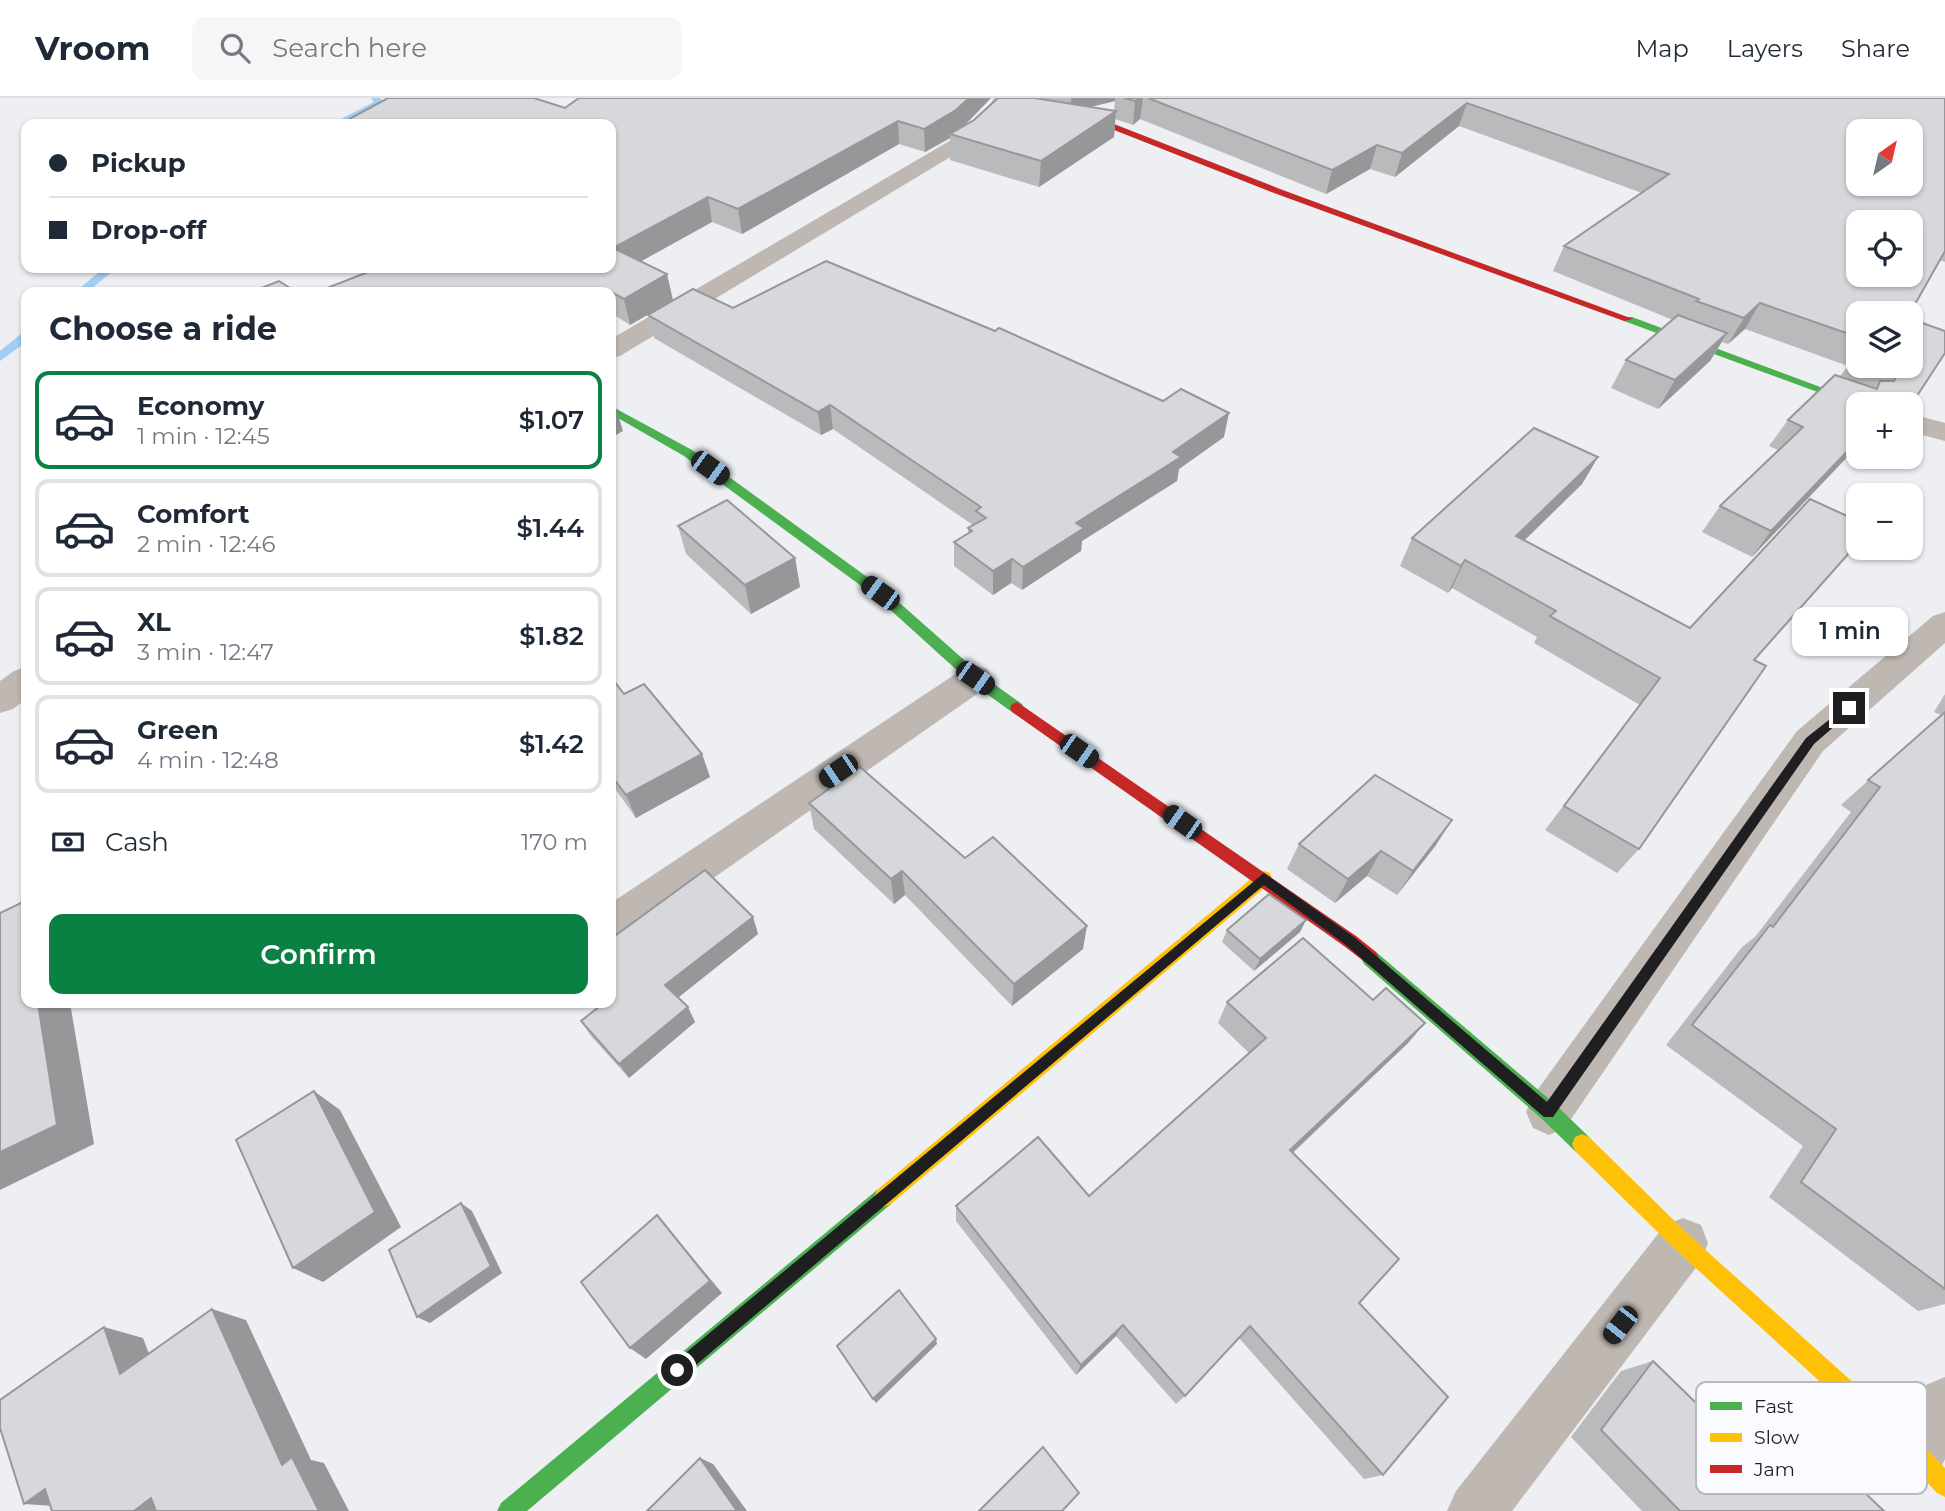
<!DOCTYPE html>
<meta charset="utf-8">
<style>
:root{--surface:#fff;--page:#f6f6f7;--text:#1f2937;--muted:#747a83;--line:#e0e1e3;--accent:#0b8043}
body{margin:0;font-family:Montserrat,sans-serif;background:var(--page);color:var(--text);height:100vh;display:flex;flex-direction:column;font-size:26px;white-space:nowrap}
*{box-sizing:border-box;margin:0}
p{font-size:23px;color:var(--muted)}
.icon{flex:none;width:38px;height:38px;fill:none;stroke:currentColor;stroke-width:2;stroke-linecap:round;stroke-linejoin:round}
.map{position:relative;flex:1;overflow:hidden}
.sheet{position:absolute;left:21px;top:189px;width:595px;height:721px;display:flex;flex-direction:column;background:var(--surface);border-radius:14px;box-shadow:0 2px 5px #0004}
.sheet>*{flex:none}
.top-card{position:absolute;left:21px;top:21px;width:595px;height:154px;border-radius:14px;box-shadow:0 2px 5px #0004;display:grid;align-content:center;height:154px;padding:0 28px;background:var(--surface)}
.needle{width:46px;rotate:34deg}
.buttons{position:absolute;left:1846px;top:21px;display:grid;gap:14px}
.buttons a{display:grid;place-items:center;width:77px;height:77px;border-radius:14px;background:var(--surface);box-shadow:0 2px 5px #0004;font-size:35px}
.end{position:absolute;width:32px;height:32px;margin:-16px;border:9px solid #1f1f22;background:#fff;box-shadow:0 0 0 4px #fff}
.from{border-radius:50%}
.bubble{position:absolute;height:49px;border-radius:14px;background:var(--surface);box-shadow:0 2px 5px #0004;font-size:23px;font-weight:600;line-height:49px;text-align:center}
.car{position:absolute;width:21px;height:42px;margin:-21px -10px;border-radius:9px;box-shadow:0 0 5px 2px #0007;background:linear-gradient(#222 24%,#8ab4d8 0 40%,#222 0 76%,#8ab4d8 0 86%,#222 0)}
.top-card b{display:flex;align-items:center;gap:24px;height:66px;font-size:26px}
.top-card b+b{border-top:2px solid var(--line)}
.top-card i{width:18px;height:18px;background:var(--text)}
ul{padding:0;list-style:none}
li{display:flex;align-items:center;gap:21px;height:98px;margin:0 14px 10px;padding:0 14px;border:4px solid var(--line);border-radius:14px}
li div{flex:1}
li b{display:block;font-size:26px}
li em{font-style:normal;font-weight:600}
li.selected{border-color:var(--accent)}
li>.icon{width:63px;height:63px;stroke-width:1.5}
h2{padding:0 28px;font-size:32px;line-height:84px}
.pay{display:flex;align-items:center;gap:18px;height:77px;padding:0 28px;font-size:26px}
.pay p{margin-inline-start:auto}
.button{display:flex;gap:14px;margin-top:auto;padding:14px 28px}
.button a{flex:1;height:80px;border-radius:14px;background:var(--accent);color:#fff;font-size:28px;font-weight:600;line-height:80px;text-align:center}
header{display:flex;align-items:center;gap:42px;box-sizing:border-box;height:98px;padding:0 35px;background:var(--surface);border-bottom:2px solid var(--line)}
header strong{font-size:33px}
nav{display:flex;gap:38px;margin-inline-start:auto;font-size:24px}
.search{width:490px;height:63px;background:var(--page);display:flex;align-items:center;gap:18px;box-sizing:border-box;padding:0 24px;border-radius:14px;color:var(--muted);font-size:26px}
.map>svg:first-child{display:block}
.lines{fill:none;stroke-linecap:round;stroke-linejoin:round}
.stream{fill:#a3cef4;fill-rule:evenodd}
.street{fill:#bfb8b2;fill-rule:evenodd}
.fast{fill:#4caf50;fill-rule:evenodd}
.slow{fill:#ffc107;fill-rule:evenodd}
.jam{fill:#c62828;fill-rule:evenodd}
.wall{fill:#b9babc;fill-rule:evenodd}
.shaded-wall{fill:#969799}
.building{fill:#d7d8db;stroke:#969799;stroke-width:2;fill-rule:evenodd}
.route{fill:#1f1f22}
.key{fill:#fafbfe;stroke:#b8b9bc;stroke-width:2}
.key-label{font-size:19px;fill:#1f1f22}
</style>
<header>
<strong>Vroom</strong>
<div class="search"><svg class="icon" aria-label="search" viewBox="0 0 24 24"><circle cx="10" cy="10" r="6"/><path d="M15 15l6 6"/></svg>Search here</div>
<nav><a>Map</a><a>Layers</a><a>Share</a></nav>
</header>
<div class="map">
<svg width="1945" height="1413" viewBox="0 0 1945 1413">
<rect width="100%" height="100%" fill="#edeff3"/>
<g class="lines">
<!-- stream -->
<g class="stream">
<polygon points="371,0 380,0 384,5 343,26 331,26 374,4"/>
<polygon points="104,170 117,170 87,194 75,194"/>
<polygon points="22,235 26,235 26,244 0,263 0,253"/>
</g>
<!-- street -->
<g class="street">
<polygon points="994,0 1014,0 1004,16 972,46 620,258 611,260 611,241 958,38 989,9"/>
<polygon points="1911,316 1945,325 1945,343 1911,334"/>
<polygon points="1945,514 1945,545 1823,653 1565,1030 1549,1037 1533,1030 1526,1014 1533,998 1797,633 1933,518"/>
<polygon points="975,567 987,571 993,580 987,589 626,841 611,846 611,805 963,571"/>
<polygon points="26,569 26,601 13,611 0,615 0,583 14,573"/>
<polygon points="1683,1120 1701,1127 1708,1145 1701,1163 1512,1413 1447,1413 1456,1393 1665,1127"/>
<polygon points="1945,1279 1945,1361 1937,1377 1917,1385 1897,1377 1889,1357 1926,1287"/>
</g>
<!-- fast -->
<g class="fast">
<polygon points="1624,219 1632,219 1866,306 1856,308 1624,223"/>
<polygon points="611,308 692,352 885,492 980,576 1022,606 1024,610 1022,614 1012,614 970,584 875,498 684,358 611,316"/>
<polygon points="1370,852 1376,854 1556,1007 1589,1039 1592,1046 1589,1053 1582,1056 1575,1053 1542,1021 1364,866 1361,860 1364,854"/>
<polygon points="884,1089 891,1092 894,1099 891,1106 527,1413 497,1413 501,1405 877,1092"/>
</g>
<!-- slow -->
<g class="slow">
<polygon points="1264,773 1270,775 1272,780 1270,785 891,1106 884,1109 877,1106 874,1099 877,1092 1258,775"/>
<polygon points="1582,1036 1589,1039 1690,1138 1925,1349 1945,1370 1945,1399 1937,1395 1909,1365 1676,1152 1575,1053 1572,1046 1575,1039"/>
</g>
<!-- jam -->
<g class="jam">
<polygon points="1065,18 1114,26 1280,91 1633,221 1624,223 1274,95 1109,30 1062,22 1061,20"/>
<polygon points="1017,604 1356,838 1376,854 1379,860 1376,866 1370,868 1344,848 1012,614 1010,610 1012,606"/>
</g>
</g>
<!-- wall -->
<g class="wall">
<path d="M 579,0 L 991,0 L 966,26 L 974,22 L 998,0 L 1945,0 L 1945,164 L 1940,162 L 1858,215 L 1858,268 L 1911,268 L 1945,255 L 1858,306 L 1858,357 L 1852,354 L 1752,459 L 1702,434 L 1720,408 L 1778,352 L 1769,348 L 1788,322 L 1840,278 L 1848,268 L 1745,231 L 1728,246 L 1722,244 L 1710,263 L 1658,311 L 1611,290 L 1626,262 L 1673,222 L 1553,173 L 1564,148 L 1642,95 L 1459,28 L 1395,79 L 1370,71 L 1326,96 L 1140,21 L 1133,27 L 1115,21 L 1114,39 L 1039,89 L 950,62 L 950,40 L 925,54 L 899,46 L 742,136 L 712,124 L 641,163 L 673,202 L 630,227 L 611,215 L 611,194 L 317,194 L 611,170 L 565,10 ZM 1115,3 L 1114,13 L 1090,9 Z"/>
<polygon points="733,210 1224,339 1179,371 1177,383 1082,443 1081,453 1022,492 1011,485 993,497 954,468 954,444 968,435 968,430 973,427 833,331 821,337 654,240 648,217"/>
<polygon points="1598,359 1582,386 1525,442 1690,530 1755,562 1639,751 1617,775 1545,732 1640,607 1534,545 1537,539 1452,490 1448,495 1400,468 1412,440"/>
<polygon points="1863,359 1873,359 1871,362"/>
<polygon points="678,428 795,460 800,489 751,516 686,456"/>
<polygon points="611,579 624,596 702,656 710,679 636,720 611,685"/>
<polygon points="1945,596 1945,1206 1918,1213 1769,1099 1803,1048 1666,947 1742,849 1755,839 1851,714 1841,707 1941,617 1934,614"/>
<polygon points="809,705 965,760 1083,851 1012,908 905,797 894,806 814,731"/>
<polygon points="1299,746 1436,747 1397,797 1367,778 1335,805 1287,771"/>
<polygon points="753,819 758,836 678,899 695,924 629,980 591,938 581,923 597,910 592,905 611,905 616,837"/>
<polygon points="1306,822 1300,834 1254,873 1222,844 1227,832"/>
<polygon points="1227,904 1408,945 1293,1055 1359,1205 1383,1377 1364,1381 1239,1240 1185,1298 1176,1306 1116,1238 1076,1277 956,1123 956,1108 1089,1098 1249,955 1218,925"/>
<polygon points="1653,1263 1744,1352 1765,1323 1804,1315 1846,1377 1884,1413 1642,1413 1571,1339 1621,1273"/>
</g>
<!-- shaded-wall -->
<g class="shaded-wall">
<polygon points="969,0 991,0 956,36 950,36 950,40 925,54 924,31"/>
<polygon points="1071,0 1115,0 1115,3 1070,14"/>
<polygon points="1140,0 1143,0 1140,21 1133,27 1135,3"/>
<polygon points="1467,5 1459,28 1395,79 1402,55"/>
<polygon points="1116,13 1114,39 1039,89 1041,63"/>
<polygon points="898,23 899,46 742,136 738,111"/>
<polygon points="1377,47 1370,71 1326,96 1332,72"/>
<polygon points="708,99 712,124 620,175 613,150"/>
<polygon points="667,176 673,202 630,227 624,201"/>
<polygon points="604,190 605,194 594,194"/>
<polygon points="1760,205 1745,231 1728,246 1744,220"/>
<polygon points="1727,235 1710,263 1658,311 1675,282"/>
<polygon points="615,307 623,333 611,340 611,309"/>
<polygon points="830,307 833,331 821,337 818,314"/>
<polygon points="1229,315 1224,339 1179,371 1177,383 1082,443 1081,453 1022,492 1023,469 1076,425 1173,354"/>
<polygon points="1858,342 1858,346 1852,354 1752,459 1771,433"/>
<polygon points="1598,359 1582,386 1501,465 1516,438"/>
<polygon points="795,460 800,489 751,516 745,487"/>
<polygon points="1012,461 1011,485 993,497 993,473"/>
<polygon points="1465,462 1452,490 1448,495 1461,468"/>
<polygon points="702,656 710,679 636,720 626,697"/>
<polygon points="1452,722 1436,747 1397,797 1413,773"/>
<polygon points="1381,753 1367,778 1335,805 1348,781"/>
<polygon points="902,773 905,797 894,806 891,781"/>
<polygon points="23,804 26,806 26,824"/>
<polygon points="753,819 758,836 674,903 665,887"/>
<polygon points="1306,822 1300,834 1254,873 1260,861"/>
<polygon points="1087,828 1083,851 1012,908 1014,886"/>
<polygon points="38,905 70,905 94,1046 0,1092 0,1054"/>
<polygon points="688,909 695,924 629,980 619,966"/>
<polygon points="1425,925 1408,945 1277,1069 1290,1052"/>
<polygon points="314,993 340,1012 401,1129 323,1184 293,1170"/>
<polygon points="461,1105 472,1113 502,1175 430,1225 417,1219"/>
<polygon points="657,1117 722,1195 646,1261 630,1250"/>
<polygon points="212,1211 246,1222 311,1362 324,1365 349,1413 319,1413 282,1367"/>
<polygon points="1123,1227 1116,1238 1076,1277 1081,1267"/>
<polygon points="104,1229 143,1240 160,1285 120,1276"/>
<polygon points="936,1241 937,1246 876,1305 873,1301"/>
<polygon points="700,1360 713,1366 747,1413 737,1413"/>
<polygon points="45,1391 71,1409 24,1406"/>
<polygon points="151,1400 179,1413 134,1413"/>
</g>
<!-- building -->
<g class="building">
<polygon points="388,0 534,0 565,10 579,0 969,0 956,12 924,31 898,23 738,111 708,99 613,150 667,176 624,201 604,190 594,194 317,194 378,170 611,170 611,26 340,26"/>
<polygon points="998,0 1035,0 1116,13 1041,63 950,36 974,22"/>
<polygon points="1124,0 1140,0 1135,3"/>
<path d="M 1148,0 L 1945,0 L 1945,153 L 1910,215 L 1858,215 L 1858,239 L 1760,205 L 1744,220 L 1696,203 L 1699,201 L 1564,148 L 1669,76 L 1467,5 L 1402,55 L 1377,47 L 1332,72 ZM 1858,33 L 1911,33 L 1911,86 L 1858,86 ZM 1858,124 L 1911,124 L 1911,177 L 1858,177 Z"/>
<polygon points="826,163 995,233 999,230 1163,303 1181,291 1229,315 1173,354 1181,359 1076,425 1084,430 1023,469 1012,461 993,473 954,444 972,433 968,430 986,420 976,413 981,409 830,307 818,314 648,217 693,191 733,210"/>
<polygon points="279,183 296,194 251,194"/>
<polygon points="1678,217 1727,235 1675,282 1626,262"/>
<polygon points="1911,221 1945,233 1945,255 1911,307 1858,306 1858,342 1771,433 1720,408 1803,329 1788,322 1835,277 1877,291 1880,283 1894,283 1896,279 1891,272 1879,268 1911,268"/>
<polygon points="1534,330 1598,359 1516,438 1690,530 1810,401 1858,423 1858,445 1754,562 1766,568 1639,751 1564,708 1660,580 1550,518 1556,513 1465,462 1461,468 1412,440"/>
<polygon points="727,402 795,460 745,487 678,428"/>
<polygon points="611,579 624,596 644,586 702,656 626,697 611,677"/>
<polygon points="1945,614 1945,1191 1801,1084 1836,1031 1692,927 1770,827 1773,829 1880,689 1868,682"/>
<polygon points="860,669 965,760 993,739 1087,828 1014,886 902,773 891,781 809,705"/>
<polygon points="1375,677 1452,722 1413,773 1381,753 1348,781 1299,746"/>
<polygon points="705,772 753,819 665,887 688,909 619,966 581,923 600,908 596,905 611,905 611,837 613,835 616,837"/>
<polygon points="1269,796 1306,822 1260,861 1227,832"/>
<polygon points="23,804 26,824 26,905 38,905 57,1027 0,1054 0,815"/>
<polygon points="1303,840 1373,902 1386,890 1425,925 1290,1052 1399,1161 1359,1205 1448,1299 1383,1377 1250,1228 1185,1298 1123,1227 1081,1267 956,1108 1038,1039 1089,1098 1266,940 1227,904"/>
<polygon points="314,993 375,1114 293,1170 236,1042"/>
<polygon points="461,1105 491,1168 417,1219 389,1152"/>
<polygon points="657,1117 710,1183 630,1250 581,1184"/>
<polygon points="899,1192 936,1241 873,1301 837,1248"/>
<polygon points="212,1211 282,1367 292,1359 319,1413 156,1413 151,1400 134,1413 52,1413 45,1391 24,1406 0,1330 0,1302 104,1229 120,1276"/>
<polygon points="1653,1263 1765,1372 1804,1315 1857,1364 1846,1377 1884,1413 1680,1413 1601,1332"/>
<polygon points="1043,1349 1079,1395 1062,1413 979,1413"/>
<polygon points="700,1360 737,1413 647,1413"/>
</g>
<!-- route -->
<polygon class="route" points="1849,606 1854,610 1852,613 1814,646 1553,1019 1544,1019 1346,847 1264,787 683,1278 677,1280 671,1278 669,1272 671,1267 1264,775 1354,839 1547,1004 1806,640"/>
<!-- legend -->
<rect x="1696" y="1284" width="231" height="112" rx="10" class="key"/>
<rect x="1710" y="1304" width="32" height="8" fill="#4caf50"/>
<rect x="1710" y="1335" width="32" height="9" fill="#ffc107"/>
<rect x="1710" y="1367" width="32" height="8" fill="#c62828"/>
<g class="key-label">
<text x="1754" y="1315">Fast</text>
<text x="1754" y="1346">Slow</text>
<text x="1754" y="1378">Jam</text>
</g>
</svg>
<div class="buttons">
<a><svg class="needle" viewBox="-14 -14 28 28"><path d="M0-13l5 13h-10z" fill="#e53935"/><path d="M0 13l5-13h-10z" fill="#747a83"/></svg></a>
<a><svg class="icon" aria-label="locate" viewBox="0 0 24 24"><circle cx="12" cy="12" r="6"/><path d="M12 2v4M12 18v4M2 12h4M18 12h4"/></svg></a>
<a><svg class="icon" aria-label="layers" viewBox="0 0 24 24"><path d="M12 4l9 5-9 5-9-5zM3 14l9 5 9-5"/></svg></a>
<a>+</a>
<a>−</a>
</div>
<i class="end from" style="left:677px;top:1272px"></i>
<i class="end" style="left:1849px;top:610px"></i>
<div class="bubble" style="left:1792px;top:509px;width:116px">1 min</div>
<i class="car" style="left:710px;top:370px;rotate:126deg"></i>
<i class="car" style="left:880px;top:495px;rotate:306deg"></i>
<i class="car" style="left:975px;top:580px;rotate:125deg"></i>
<i class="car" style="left:1079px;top:653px;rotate:125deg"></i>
<i class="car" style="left:838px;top:673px;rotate:236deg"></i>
<i class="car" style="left:1182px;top:724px;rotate:305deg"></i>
<i class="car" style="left:1620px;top:1227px;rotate:218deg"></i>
<div class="top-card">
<b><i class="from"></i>Pickup</b>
<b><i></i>Drop-off</b>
</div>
<section class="sheet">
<h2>Choose a ride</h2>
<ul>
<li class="selected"><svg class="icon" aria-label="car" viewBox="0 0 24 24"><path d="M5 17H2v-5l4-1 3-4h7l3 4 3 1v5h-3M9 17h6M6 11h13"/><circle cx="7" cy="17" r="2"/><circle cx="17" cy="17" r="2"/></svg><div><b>Economy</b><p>1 min · 12:45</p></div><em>$1.07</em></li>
<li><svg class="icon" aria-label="car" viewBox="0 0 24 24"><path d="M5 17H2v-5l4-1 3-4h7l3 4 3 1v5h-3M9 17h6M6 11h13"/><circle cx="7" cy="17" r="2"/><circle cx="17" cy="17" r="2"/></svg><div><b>Comfort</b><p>2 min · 12:46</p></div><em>$1.44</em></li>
<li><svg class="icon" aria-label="car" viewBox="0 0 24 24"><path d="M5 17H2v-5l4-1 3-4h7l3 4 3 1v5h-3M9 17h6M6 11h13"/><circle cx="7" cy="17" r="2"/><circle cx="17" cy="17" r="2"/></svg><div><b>XL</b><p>3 min · 12:47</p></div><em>$1.82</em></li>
<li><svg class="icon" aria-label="car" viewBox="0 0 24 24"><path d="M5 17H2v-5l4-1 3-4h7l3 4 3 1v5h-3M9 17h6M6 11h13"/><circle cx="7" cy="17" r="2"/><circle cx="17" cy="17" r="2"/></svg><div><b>Green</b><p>4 min · 12:48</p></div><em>$1.42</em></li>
</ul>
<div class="pay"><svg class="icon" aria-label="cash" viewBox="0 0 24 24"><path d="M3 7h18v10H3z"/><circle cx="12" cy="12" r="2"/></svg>Cash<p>170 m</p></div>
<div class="button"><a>Confirm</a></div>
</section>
</div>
